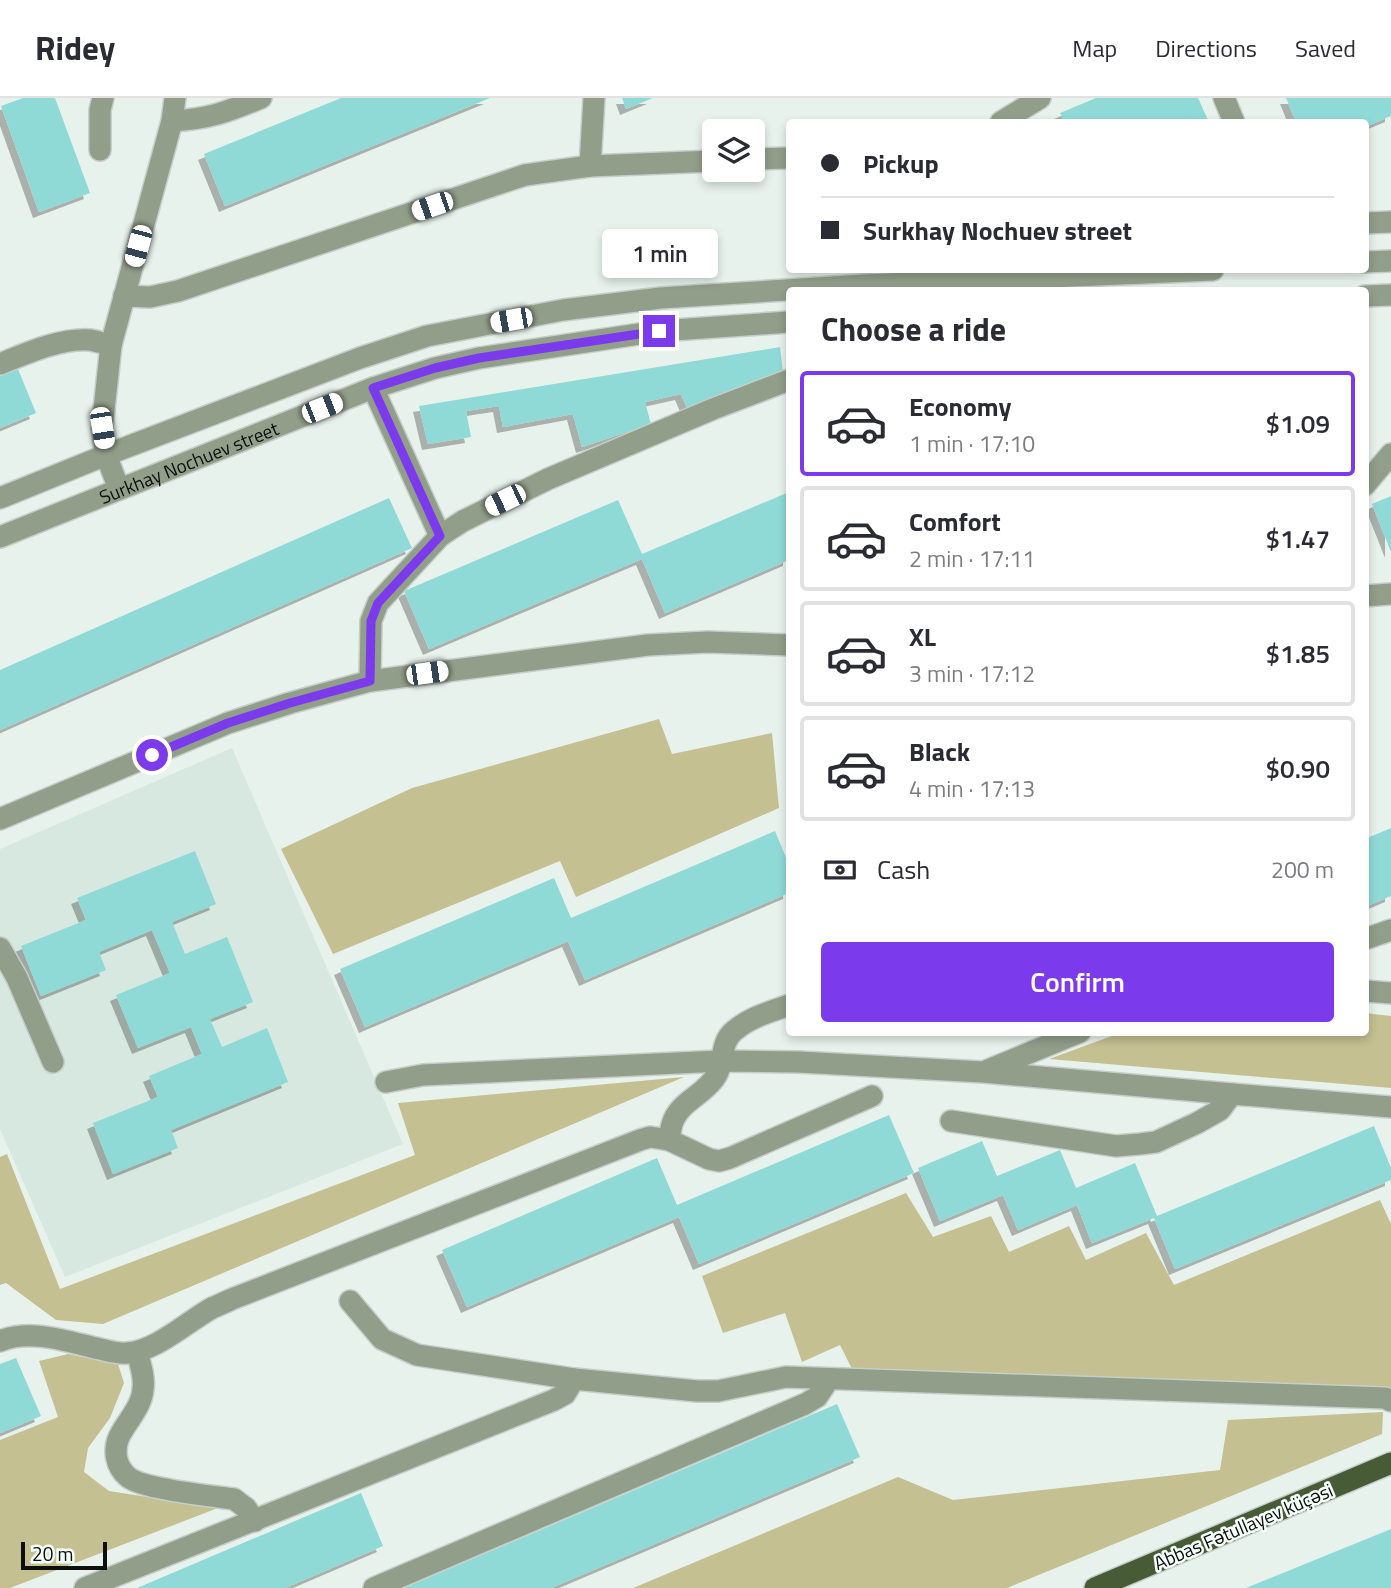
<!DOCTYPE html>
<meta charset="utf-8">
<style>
:root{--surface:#fff;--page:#f7f7f7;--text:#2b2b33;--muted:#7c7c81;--line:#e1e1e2;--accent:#7c3aed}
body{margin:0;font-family:"Titillium Web",sans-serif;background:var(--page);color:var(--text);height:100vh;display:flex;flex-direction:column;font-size:26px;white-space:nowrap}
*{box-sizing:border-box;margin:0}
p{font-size:23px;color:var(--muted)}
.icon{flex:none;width:38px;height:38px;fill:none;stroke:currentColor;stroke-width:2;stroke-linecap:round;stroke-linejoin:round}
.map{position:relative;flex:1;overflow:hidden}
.sheet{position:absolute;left:786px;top:189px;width:583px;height:749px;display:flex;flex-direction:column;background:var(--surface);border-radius:7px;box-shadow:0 4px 10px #0003}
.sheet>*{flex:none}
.top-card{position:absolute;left:786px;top:21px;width:583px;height:154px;border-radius:7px;box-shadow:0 4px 10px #0003;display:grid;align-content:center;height:154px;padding:0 35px;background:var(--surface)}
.controls{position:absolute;left:702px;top:21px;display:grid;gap:14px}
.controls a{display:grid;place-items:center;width:63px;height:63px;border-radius:7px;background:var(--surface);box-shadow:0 4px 10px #0003;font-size:35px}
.scale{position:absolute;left:21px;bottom:18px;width:86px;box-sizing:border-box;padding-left:7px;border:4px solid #0c0f0d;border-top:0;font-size:19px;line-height:24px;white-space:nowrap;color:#0c0f0d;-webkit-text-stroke:5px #f6fffa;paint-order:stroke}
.end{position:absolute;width:32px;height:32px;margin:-16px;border:9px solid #7c3aed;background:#fff;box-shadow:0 0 0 4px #fff}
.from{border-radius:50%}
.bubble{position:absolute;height:49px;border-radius:7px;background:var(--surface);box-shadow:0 4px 10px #0003;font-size:23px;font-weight:600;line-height:49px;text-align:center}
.car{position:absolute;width:21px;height:42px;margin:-21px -10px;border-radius:9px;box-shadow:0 0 5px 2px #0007;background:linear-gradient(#fff 24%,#345 0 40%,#fff 0 76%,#345 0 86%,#fff 0)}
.top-card b{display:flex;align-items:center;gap:24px;height:66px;font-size:26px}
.top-card b+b{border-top:2px solid var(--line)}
.top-card i{width:18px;height:18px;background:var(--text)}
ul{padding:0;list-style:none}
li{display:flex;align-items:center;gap:21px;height:105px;margin:0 14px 10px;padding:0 21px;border:4px solid var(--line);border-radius:7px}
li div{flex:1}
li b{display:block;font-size:26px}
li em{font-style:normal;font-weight:600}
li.active{border-color:var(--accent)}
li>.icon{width:63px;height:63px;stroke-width:1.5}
h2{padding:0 35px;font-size:32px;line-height:84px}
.pay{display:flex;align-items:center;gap:18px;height:77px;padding:0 35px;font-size:26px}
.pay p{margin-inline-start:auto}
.button{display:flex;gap:14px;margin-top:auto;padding:14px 35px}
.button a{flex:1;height:80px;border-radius:7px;background:var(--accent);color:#fff;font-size:28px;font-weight:600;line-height:80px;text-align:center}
header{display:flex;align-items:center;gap:42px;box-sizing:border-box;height:98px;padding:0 35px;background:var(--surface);border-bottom:2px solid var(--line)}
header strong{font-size:33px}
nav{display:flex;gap:38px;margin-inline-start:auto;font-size:24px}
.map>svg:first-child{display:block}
.built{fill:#d6e8df}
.green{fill:#c5c091}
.building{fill:#8fdad7;filter:url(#shadow)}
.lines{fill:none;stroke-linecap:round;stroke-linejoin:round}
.minor-casing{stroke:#c5cec8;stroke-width:24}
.major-casing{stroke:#c5cec8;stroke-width:24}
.minor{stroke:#919e89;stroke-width:21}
.major{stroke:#465b36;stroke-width:21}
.route{stroke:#7c3aed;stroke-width:9}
.labels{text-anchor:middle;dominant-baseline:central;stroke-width:5;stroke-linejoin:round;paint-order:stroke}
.street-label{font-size:19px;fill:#0c0f0d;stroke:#f6fffa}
</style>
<header>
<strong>Ridey</strong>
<nav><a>Map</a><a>Directions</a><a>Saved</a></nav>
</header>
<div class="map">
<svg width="1391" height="1490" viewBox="0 0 1391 1490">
<defs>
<filter id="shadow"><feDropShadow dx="-6" dy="6" stdDeviation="0" flood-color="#0004"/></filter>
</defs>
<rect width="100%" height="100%" fill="#e8f2ec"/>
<!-- built -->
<polygon class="built" points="232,650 403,1046 65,1179 0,1031 0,751"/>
<!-- green -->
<g class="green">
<polygon points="659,621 672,656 772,635 779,710 576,799 560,763 333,856 281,751 412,690"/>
<polygon points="1365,915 1391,918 1391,990 1049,961 1120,935 1365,934"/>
<polygon points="684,979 103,1226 56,1222 6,1185 0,1187 0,1059 7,1056 60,1191 415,1057 398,1005"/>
<polygon points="906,1095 933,1139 991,1118 1009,1154 1069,1128 1086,1162 1146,1135 1174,1187 1380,1102 1391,1126 1391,1291 852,1271 840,1247 802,1264 785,1215 723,1235 702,1178"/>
<polygon points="68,1256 118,1266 124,1285 110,1320 88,1350 84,1374 109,1393 218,1410 10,1490 0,1490 0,1342 58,1319 39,1263"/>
<polygon points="1383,1314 1382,1336 1007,1490 633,1490 898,1379 953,1402 1220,1372 1228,1322"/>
</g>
<!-- building -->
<g class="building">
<polygon points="23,0 55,0 90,95 39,114 1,8"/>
<polygon points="341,0 490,0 225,108 204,56"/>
<polygon points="622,0 653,0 626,11"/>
<polygon points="1096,0 1198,0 1209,24 1065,24 1060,15"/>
<polygon points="1286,0 1391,0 1391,18 1365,29 1365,24 1296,24"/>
<polygon points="780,249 783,274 688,312 681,296 645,304 651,326 582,349 573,316 503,329 499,308 466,313 471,339 428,346 419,308"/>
<polygon points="18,271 36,315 0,330 0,278"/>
<polygon points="789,394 789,462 665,515 642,461 429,551 404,493 618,402 642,456"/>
<polygon points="1391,398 1391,454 1372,406"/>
<polygon points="389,400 412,450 0,632 0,572"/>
<polygon points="1391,730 1391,798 1365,809 1365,741"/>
<polygon points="775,733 789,767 789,795 585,882 568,843 365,929 340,871 554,780 571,820"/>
<polygon points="195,753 216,806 172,824 185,856 227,839 253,904 210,921 222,949 267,930 288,984 171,1032 178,1050 113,1076 93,1025 158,999 149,978 202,956 191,929 138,950 116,897 170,875 152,832 99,854 106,872 41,898 21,848 86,822 77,800"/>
<polygon points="889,1017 914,1075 699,1166 679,1119 467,1209 442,1152 657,1060 677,1107"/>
<polygon points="1374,1028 1391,1070 1391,1082 1175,1171 1154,1120 1092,1145 1077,1107 1018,1132 1003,1097 940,1123 918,1070 982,1043 997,1078 1060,1052 1076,1090 1135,1065 1157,1118"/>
<polygon points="16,1260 41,1318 0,1335 0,1266"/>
<polygon points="837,1306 860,1359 551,1490 404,1490"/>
<polygon points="361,1395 383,1448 285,1490 137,1490"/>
<polygon points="1391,1431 1391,1490 1246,1490"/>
</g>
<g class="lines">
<defs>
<g id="minor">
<polyline points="1224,0 1234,24"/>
<path d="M 172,23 C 209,21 227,14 261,0"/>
<polyline points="1001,24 1040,0"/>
<polyline points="100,52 100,12 103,0"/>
<polyline points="752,61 789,60"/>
<polyline points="590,68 594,0"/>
<polyline points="1365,125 1391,124"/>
<polyline points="1365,164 1391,163"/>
<polyline points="124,198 150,199 178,193 525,77 590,68 714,63"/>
<polyline points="1365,198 1391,197"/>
<path d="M 0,266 C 27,255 60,240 90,242 C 97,243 104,246 111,247"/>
<polyline points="373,290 440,438"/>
<polyline points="1365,387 1391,356"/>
<polyline points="119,391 106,357 102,330 111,247 172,23 175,0"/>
<polyline points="0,400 106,357 360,260 427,238 484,227 563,212 661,200 864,187 1213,172"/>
<path id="s1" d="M 0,439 L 373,290 L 435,270 L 479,260 L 659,233 L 789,224"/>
<polyline points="1365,498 1391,496"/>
<polyline points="370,583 371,523 378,505 440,438 463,423 548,381 713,311 789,282"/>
<polyline points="0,721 228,625 290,605 370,583 648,547 708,544 789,547"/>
<polyline points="1365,841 1391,832"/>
<polyline points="0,850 17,880 53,964"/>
<polyline points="1365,893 1391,895"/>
<polyline points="988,972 1080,934"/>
<polyline points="386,984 423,977 720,963 799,964 983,974 1232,996"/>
<polyline points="951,1023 1116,1048 1140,1046 1156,1044 1197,1025 1220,1012 1232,996 1391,1009"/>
<path d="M 669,1042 C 670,1035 671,1027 674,1021 C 683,1002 705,996 716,978 C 725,963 720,944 734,933 C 750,919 770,914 789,907"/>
<polyline points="350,1203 382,1241 417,1257 574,1281"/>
<path d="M 0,1243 C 31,1230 69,1244 100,1251 C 109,1253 118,1256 127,1255 C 156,1253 187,1224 212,1210 C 219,1207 226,1204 232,1201 L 640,1042 L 650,1039 L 669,1042 L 709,1061 L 719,1063 L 730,1060 L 872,998"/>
<path d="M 137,1254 C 140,1265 145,1280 143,1291 C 142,1309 126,1324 119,1339 C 113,1353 116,1369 128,1379 C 142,1391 212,1398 234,1401 L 246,1410 L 255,1423"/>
<polyline points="85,1490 554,1302 565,1296 574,1281 697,1293 718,1293 786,1279 1385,1300 1391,1303"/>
<polyline points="374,1490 805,1306 817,1299 829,1281"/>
</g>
<polyline id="major" points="1095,1490 1391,1365"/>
</defs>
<!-- minor casing -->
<use href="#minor" class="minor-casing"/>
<!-- major casing -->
<use href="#major" class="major-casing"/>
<!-- minor -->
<use href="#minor" class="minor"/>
<!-- major -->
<use href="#major" class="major"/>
</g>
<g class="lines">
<!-- route -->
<polyline class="route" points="152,657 228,625 290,605 370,583 371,523 378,505 440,438 373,290 435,270 479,260 659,233"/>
</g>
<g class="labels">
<!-- street labels -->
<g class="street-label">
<text stroke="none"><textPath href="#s1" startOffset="203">Surkhay Nochuev street</textPath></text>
<text transform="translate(1243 1428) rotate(-23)">Abbas Fətullayev küçəsi</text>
</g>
</g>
</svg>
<div class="controls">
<a><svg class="icon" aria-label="layers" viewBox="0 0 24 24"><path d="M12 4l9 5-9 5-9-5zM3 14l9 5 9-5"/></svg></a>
</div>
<div class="scale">20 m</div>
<i class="end from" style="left:152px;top:657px"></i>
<i class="end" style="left:659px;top:233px"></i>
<div class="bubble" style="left:602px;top:131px;width:116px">1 min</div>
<i class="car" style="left:432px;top:108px;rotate:251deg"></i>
<i class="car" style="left:138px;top:148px;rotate:195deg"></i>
<i class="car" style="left:511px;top:222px;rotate:260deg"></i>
<i class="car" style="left:322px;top:310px;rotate:68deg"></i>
<i class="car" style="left:102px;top:330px;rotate:171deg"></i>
<i class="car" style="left:505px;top:402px;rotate:244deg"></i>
<i class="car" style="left:427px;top:575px;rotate:82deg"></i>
<div class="top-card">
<b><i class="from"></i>Pickup</b>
<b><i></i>Surkhay Nochuev street</b>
</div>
<section class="sheet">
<h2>Choose a ride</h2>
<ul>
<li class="active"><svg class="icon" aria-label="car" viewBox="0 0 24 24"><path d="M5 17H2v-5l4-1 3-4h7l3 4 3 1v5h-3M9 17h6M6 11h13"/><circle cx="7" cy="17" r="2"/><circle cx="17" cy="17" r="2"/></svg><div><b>Economy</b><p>1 min · 17:10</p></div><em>$1.09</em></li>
<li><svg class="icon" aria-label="car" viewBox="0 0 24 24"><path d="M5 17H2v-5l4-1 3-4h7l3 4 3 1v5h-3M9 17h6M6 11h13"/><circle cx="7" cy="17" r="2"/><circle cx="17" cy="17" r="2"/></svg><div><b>Comfort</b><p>2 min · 17:11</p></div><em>$1.47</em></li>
<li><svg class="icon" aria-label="car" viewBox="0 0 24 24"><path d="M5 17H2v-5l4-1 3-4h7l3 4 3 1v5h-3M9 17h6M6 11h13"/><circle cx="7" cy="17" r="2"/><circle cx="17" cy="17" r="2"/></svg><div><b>XL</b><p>3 min · 17:12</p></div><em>$1.85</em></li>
<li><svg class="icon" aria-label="car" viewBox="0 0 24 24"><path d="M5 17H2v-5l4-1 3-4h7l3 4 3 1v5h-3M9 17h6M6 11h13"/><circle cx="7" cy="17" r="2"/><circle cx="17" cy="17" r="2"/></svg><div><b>Black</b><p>4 min · 17:13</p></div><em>$0.90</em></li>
</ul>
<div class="pay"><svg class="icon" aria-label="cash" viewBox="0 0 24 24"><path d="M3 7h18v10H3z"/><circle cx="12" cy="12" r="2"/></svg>Cash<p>200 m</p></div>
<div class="button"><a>Confirm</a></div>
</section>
</div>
